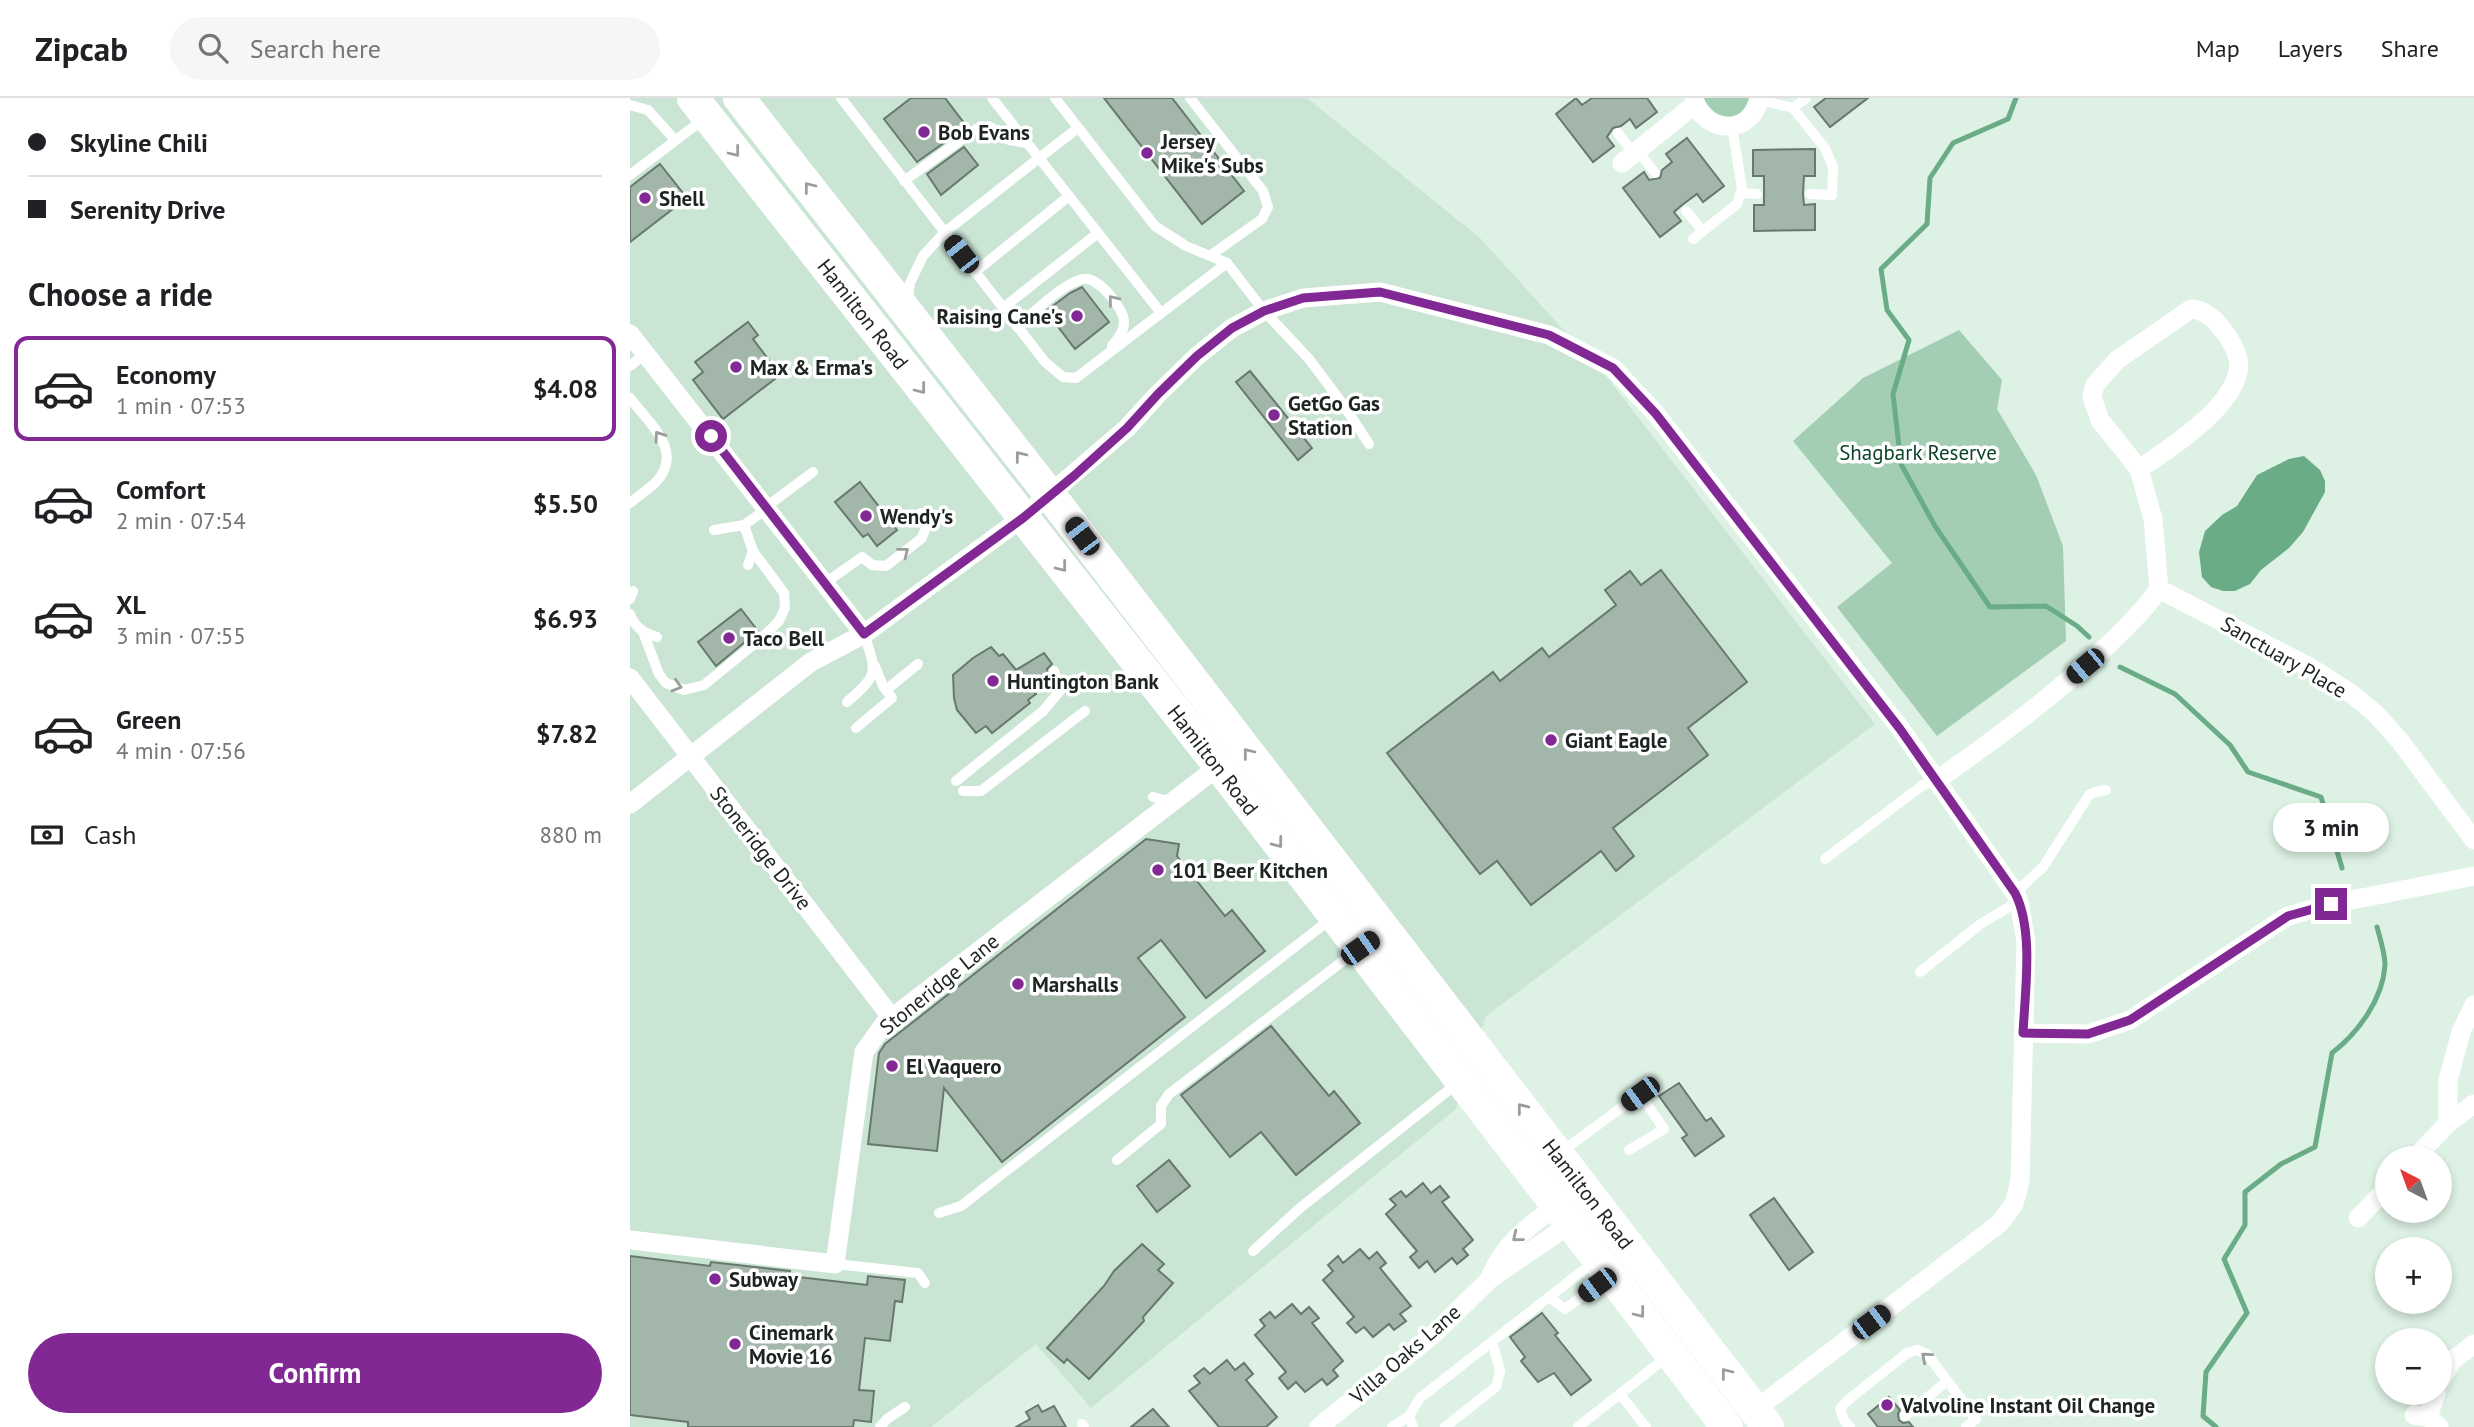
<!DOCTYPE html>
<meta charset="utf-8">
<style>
:root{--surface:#fff;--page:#f6f6f6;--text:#202124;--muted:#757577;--line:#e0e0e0;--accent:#822895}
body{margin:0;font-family:"PT Sans",sans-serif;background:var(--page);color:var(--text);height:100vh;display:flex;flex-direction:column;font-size:26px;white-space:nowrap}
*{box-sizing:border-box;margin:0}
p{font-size:23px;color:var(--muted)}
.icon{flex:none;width:38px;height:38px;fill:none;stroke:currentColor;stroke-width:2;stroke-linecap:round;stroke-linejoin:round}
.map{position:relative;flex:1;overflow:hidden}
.details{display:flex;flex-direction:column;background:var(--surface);width:630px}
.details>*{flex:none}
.banner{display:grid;align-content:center;height:154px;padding:0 28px;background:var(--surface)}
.needle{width:46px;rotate:319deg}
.fabs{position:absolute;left:1745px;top:1048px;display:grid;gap:14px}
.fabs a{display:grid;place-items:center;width:77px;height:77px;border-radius:50%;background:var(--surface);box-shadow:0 4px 10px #0003;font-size:35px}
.end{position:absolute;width:32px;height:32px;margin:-16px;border:9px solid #822895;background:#fff;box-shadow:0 0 0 4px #fff}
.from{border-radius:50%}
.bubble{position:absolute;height:49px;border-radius:24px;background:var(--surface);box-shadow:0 4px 10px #0003;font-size:23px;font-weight:800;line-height:49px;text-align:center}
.car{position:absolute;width:21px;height:42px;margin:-21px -10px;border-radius:9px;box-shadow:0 0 5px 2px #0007;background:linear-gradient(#222 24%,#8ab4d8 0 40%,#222 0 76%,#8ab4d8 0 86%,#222 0)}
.banner b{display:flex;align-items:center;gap:24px;height:66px;font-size:26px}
.banner b+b{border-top:2px solid var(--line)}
.banner i{width:18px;height:18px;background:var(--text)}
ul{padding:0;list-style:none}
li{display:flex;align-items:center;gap:21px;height:105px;margin:0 14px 10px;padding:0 14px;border:4px solid transparent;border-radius:14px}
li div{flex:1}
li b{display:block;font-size:26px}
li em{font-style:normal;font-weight:800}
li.active{border-color:var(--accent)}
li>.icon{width:63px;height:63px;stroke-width:1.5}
h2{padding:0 28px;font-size:32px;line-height:84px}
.pay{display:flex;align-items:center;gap:18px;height:77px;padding:0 28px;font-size:26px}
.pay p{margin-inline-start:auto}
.primary-button{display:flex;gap:14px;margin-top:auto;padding:14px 28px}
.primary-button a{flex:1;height:80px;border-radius:42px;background:var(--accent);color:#fff;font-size:28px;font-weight:800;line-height:80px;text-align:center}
header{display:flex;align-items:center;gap:42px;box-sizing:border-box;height:98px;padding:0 35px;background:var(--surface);border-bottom:2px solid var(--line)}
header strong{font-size:33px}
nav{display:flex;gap:38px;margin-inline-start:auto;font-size:24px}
.search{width:490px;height:63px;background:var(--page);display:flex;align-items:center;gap:18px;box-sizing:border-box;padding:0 24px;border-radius:38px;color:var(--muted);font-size:26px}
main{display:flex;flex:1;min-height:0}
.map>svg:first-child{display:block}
.built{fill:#cae5d4}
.green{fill:#a3ceb4}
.water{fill:#69ac86}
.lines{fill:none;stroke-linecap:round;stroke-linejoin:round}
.stream{stroke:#69ac86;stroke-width:5}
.building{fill:#a3b6aa;stroke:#67786d;stroke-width:2}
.lane{stroke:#fff;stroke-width:10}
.street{stroke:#fff;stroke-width:19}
.primary{stroke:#fff;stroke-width:32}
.oneway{stroke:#9a9d9b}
.route{stroke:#822895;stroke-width:9}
.poi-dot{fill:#822895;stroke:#fff;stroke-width:2.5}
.labels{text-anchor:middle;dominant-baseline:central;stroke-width:7;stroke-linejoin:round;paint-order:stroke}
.poi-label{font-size:21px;font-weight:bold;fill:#1e2521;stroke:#fff;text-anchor:start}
.street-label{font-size:21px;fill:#1e2521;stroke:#fff}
.park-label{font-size:21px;fill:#0d432a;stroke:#fff}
</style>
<header>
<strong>Zipcab</strong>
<div class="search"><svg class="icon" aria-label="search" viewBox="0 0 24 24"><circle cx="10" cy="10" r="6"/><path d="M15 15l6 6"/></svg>Search here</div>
<nav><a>Map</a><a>Layers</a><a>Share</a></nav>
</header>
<main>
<section class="details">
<div class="banner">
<b><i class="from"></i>Skyline Chili</b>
<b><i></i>Serenity Drive</b>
</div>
<h2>Choose a ride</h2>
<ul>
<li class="active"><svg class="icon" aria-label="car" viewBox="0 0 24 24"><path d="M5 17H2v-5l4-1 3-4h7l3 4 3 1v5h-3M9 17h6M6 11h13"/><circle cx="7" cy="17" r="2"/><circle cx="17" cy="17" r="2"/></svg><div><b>Economy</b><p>1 min · 07:53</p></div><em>$4.08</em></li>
<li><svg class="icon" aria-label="car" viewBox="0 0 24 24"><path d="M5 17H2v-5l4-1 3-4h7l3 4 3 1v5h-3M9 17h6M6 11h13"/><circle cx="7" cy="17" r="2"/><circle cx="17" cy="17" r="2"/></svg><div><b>Comfort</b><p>2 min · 07:54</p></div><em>$5.50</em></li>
<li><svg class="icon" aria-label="car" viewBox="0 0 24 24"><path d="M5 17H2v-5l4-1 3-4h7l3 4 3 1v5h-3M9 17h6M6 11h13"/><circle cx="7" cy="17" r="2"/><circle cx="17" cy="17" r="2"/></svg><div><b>XL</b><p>3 min · 07:55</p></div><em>$6.93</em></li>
<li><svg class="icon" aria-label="car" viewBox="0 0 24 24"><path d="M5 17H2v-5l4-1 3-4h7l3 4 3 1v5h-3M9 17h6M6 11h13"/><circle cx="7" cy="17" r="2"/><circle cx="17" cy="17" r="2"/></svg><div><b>Green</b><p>4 min · 07:56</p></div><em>$7.82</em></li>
</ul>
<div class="pay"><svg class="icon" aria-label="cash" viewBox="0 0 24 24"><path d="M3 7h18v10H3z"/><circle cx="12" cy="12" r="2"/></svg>Cash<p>880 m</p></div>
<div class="primary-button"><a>Confirm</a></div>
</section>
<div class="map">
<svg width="1844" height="1329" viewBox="0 0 1844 1329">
<rect width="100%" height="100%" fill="#ddf1e4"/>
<!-- built -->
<polygon class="built" points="0,0 677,0 850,140 980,283 1245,626 856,918 826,1011 461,1310 406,1246 301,1329 0,1329"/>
<!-- green -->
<g class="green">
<path d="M 1073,0 L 1119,0 C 1110,29 1085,22 1073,0 Z"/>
<polygon points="1329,232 1372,282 1367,311 1406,377 1433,448 1436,543 1307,638 1207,509 1262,465 1163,343 1233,280"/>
</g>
<!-- water -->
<polygon class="water" points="1674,358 1690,372 1695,383 1695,394 1673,434 1659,450 1631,472 1620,486 1605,493 1593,493 1581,489 1572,479 1569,454 1575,433 1592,417 1607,408 1627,377 1659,361"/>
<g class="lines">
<!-- stream -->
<g class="stream">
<polyline points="1386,0 1378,21 1323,45 1300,80 1297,126 1251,171 1257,212 1279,242 1263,296 1271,366 1305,428 1360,509 1416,508 1447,528 1459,539"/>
<polyline points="1490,569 1545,596 1600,647 1618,674 1691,699 1712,770"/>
<path d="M 1586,1329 L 1573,1318 L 1576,1274 L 1617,1215 L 1594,1161 L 1615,1127 L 1615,1094 L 1651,1066 L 1685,1049 L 1702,955 C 1728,935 1753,901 1755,867 C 1755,855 1750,840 1747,829"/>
</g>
</g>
<!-- building -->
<g class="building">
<polygon points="281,0 315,0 334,25 323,35 325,37 287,64 254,21"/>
<polygon points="474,0 542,0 614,93 572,126"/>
<polygon points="946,0 952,7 962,0 1017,0 1027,14 1006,30 1000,21 991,28 983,30 977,39 984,48 963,64 926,16"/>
<polygon points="1196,0 1238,0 1200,29 1184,9"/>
<polygon points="1057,40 1094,88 1073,104 1067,96 1052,107 1044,114 1051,123 1030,139 993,90 1014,74 1019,82 1030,80 1032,72 1042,64 1036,56"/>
<polygon points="334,49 348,67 311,97 297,76"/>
<polygon points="1185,51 1185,78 1174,78 1173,96 1174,107 1185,106 1185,132 1124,133 1124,107 1134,107 1134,78 1123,78 1123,52"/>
<polygon points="30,66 57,100 0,144 0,89"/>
<polygon points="452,189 479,224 445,251 416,213 440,195"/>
<polygon points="118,224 128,237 123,241 150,277 93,321 63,282 73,274 65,264"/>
<polygon points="620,273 682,350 668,362 606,284"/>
<polygon points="230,384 267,432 247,448 238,436 233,439 205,404"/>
<polygon points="1031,472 1117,584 1058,630 1078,657 983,730 1004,758 986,773 971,753 901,807 867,763 850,776 757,655 863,574 870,583 912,550 919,559 986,507 975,492 1000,473 1011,487"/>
<polygon points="111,511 128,533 86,568 68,544"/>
<polygon points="361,549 369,558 373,556 386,572 414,555 422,566 417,571 418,578 402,591 406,596 398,602 400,605 362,635 356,628 346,635 327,612 324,600 323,577 343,560"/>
<polygon points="516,741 549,746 547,758 595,818 602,812 635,853 576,900 531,842 508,860 555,919 372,1064 314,990 307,1053 238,1046 249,955 255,946"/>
<polygon points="641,928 699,998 704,993 730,1025 666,1077 631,1034 600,1059 551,997"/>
<polygon points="1049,985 1076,1023 1081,1020 1094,1038 1065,1058 1052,1040 1057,1037 1029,998"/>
<polygon points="539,1062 560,1088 527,1114 507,1088"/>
<polygon points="793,1085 801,1095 810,1088 819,1099 812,1104 843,1142 833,1151 838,1157 827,1166 822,1160 805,1174 797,1163 789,1170 780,1159 787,1153 756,1116 766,1107 760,1101 771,1093 776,1099"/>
<polygon points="1144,1100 1183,1154 1159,1172 1120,1117"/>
<polygon points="512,1146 534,1166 528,1172 543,1185 513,1219 514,1223 459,1281 437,1261 434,1265 417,1250 474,1188 484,1173"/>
<polygon points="730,1151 739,1161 747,1154 756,1165 750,1170 781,1208 770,1216 776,1223 764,1232 759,1226 743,1239 734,1229 726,1235 717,1225 724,1219 693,1182 703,1173 698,1167 708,1158 713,1165"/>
<polygon points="0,1158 80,1168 81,1164 160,1173 160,1178 237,1187 238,1178 275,1182 272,1204 265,1203 260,1243 235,1240 229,1292 244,1293 241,1324 224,1322 223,1329 58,1329 58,1324 0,1317"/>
<polygon points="662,1206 671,1216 679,1209 689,1220 682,1225 713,1263 703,1272 708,1278 697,1287 692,1281 675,1294 666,1284 658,1291 649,1280 656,1274 625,1237 635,1228 630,1222 640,1214 645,1220"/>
<polygon points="912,1215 928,1235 925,1237 961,1282 941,1297 924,1275 908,1284 891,1263 895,1259 880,1239"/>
<polygon points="597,1262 605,1272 614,1265 623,1276 616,1282 647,1319 636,1329 589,1329 559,1293 570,1285 564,1278 574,1270 580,1276"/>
<polygon points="1259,1299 1270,1312 1268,1316 1269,1322 1273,1325 1279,1324 1283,1329 1248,1329 1238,1316"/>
<polygon points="408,1307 412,1314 424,1308 436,1329 386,1329 400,1321 396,1314"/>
<polygon points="523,1311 539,1329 501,1329"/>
</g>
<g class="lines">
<!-- lane -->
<g class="lane">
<polyline points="211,0 415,264 433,279 446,280 597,165"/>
<polyline points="425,0 525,128 556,148 597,165 634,213 679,261 712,305 739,346"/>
<polyline points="560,0 633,93 638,109 632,121 581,157"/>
<polyline points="1129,2 1163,10 1176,0"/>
<polyline points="0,7 18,12 45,42"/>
<polyline points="1163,10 1195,50 1203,69 1202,97 1180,96"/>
<polyline points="448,30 409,60 531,215"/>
<polyline points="988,35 1004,56"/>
<polyline points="1008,53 1025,75"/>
<polyline points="0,77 75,20"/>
<polyline points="274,83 346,31 359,28 379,42 397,45"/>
<polyline points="1111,95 1127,96"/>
<polyline points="1056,113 1073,133"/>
<polyline points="1063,141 1107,106 1112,91 1102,28"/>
<polyline points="345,174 439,98"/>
<polyline points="278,202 280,185 293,158 315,134 409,60 362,0"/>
<polyline points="373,210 468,135"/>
<path d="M 387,229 C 403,215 433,185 453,181 C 468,178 495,211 494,225 C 494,234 487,242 482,248"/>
<polyline points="0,268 16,255"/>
<path d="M 0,300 C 19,325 55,354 26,384 C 18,392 8,398 0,405"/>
<polyline points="136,409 183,374"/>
<polyline points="84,432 114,427 138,410"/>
<polyline points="118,467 123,453"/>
<polyline points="195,485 232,459 242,467 256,468 292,440 296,428 291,415"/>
<polyline points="0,501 3,493"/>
<path d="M 0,516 C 5,530 14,535 27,539"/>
<polyline points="13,534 29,576 36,585 54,592 74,587 134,538 149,523 155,510 154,495 123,453 114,427"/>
<polyline points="256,592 288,566"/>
<path d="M 217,604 C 249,576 247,575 234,536"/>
<polyline points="226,630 262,600 253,588 245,568"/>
<polyline points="326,683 413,613 430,593 424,573"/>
<polyline points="333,693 351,693 455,613"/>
<polyline points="523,699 543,704"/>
<polyline points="1195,761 1293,687 1307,682"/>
<polyline points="1385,795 1413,769 1459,697 1465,694 1476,692"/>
<polyline points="1290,874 1352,825 1389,803"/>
<polyline points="931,1054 1010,996 1034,1031 999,1052"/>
<polyline points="487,1062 531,1026 531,1008 539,996 726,853"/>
<polyline points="309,1115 331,1108 702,820"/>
<polyline points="623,1153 670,1110 829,984"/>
<polyline points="205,1166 288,1175 295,1185"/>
<polyline points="919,1199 935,1211 967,1187"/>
<polyline points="990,1296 1016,1329"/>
<polyline points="1275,1318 1317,1283"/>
<polyline points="452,1326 454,1329"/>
<polyline points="250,1329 257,1321 275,1309"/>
<polyline points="762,1329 779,1318"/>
<polyline points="783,1329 779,1318 790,1300 965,1163"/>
<polyline points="815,1329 866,1289 870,1273 862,1243"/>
<polyline points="948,1329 1038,1258"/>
<polyline points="1220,1329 1214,1322 1210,1311 1218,1302 1277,1255 1287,1252 1297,1256 1346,1321 1336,1329"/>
</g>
<!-- street -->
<g class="street">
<path d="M 1064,0 C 1073,37 1123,38 1129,0"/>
<polyline points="992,65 1065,6"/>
<polyline points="0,236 234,536"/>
<polyline points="1529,491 1681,570 1722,596 1747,617 1770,643 1844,742"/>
<polyline points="0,580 262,920"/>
<path d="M 1307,682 C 1367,640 1425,597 1478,547 C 1496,529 1515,512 1529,491 L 1523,421 L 1509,371 L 1470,322 L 1462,299 L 1465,287 L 1487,262 L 1561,211 C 1578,212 1588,225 1598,239 C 1604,248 1611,262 1608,274 C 1600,312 1539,351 1509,371"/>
<polyline points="0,706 181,564 234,536 392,420 497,330 528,296 567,258 602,230 634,213 673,200 750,194 919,237 983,270 1026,316 1270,630 1385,795 1389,803 1396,844 1390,1083 1384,1106 1370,1125 1125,1312"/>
<polyline points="1393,935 1458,936 1500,922 1658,818 1701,806 1844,778"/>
<polyline points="1818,1025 1818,982 1831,934 1844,907"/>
<polyline points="1785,1060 1818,1025 1844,1006"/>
<polyline points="1728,1120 1757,1090"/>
<polyline points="0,1142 205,1166 234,954 254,926 589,668"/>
<path d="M 860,1180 C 875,1142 903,1126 934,1102"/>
<polyline points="1810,1283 1823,1262 1844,1246"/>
<polyline points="1784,1317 1798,1319 1809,1329"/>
<polyline points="1798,1319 1806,1295"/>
<polyline points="689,1329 806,1234 860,1181 949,1120"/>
</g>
<!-- primary -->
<g class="primary">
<polyline points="63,0 589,668 1097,1329"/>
<polyline points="109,0 420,397 1138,1329"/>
</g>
</g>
<!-- one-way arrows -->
<defs><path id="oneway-chevron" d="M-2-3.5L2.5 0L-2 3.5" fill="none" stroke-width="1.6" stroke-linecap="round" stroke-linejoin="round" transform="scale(1.75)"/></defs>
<g class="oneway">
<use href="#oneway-chevron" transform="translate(105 54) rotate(52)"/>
<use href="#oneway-chevron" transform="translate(179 89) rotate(-128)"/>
<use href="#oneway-chevron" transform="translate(483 202) rotate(-129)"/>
<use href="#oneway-chevron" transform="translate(291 291) rotate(52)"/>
<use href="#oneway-chevron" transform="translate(29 338) rotate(-125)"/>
<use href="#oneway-chevron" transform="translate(390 358) rotate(-128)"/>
<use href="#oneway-chevron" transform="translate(274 454) rotate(-38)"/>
<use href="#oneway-chevron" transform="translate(432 469) rotate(52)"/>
<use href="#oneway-chevron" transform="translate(47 588) rotate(16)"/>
<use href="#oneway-chevron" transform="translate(618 655) rotate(-128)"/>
<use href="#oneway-chevron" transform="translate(648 745) rotate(53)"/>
<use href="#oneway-chevron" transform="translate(892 1010) rotate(-128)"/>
<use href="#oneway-chevron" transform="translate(887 1139) rotate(141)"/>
<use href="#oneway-chevron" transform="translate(1010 1215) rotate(52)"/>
<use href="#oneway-chevron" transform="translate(1296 1259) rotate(-139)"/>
<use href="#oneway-chevron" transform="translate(1096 1275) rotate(-128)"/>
</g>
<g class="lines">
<!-- route -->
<path class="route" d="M 81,338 L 234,536 L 393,420 L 445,377 L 497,330 L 528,296 L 567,258 L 602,230 L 634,213 L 673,200 L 750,194 L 919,237 L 983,270 L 1026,316 L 1270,631 L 1385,795 C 1404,832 1395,894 1393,935 L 1458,936 L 1500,922 L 1658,818 L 1701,806"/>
</g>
<!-- markers -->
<g class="poi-dot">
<circle cx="294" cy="34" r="7"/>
<circle cx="517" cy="55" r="7"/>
<circle cx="15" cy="100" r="7"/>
<circle cx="447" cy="218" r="7"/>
<circle cx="106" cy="269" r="7"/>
<circle cx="644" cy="317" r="7"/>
<circle cx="236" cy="418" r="7"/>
<circle cx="99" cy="540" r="7"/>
<circle cx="363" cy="583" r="7"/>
<circle cx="921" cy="642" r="7"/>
<circle cx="528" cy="772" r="7"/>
<circle cx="388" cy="886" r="7"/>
<circle cx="262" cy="968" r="7"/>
<circle cx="85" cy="1181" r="7"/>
<circle cx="105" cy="1246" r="7"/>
<circle cx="1257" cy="1307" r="7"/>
</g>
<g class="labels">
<!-- poi labels -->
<g class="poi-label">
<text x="308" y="34">Bob Evans</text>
<text x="531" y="43">Jersey<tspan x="531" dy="24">Mike's Subs</tspan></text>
<text x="29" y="100">Shell</text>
<text x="433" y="218" text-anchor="end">Raising Cane's</text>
<text x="120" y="269">Max &amp; Erma's</text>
<text x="658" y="305">GetGo Gas<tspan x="658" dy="24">Station</tspan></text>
<text x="250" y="418">Wendy's</text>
<text x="113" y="540">Taco Bell</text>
<text x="377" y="583">Huntington Bank</text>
<text x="935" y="642">Giant Eagle</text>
<text x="542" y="772">101 Beer Kitchen</text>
<text x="402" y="886">Marshalls</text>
<text x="276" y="968">El Vaquero</text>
<text x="99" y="1181">Subway</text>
<text x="119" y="1234">Cinemark<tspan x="119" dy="24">Movie 16</tspan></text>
<text x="1271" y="1307">Valvoline Instant Oil Change</text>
</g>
<!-- street labels -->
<g class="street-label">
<text transform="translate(233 216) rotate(52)">Hamilton Road</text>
<text transform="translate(1654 559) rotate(30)">Sanctuary Place</text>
<text transform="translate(583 662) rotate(52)">Hamilton Road</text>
<text transform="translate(131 750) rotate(52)">Stoneridge Drive</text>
<text transform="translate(309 886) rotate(-39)">Stoneridge Lane</text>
<text transform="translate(958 1096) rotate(52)">Hamilton Road</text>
<text transform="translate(775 1256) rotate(-41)">Villa Oaks Lane</text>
</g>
<!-- park labels -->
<g class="park-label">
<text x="1288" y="354">Shagbark Reserve</text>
</g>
</g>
</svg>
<div class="fabs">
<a><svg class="needle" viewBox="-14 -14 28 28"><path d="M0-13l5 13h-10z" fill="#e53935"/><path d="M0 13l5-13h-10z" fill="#757577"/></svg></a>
<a>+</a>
<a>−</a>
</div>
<i class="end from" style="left:81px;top:338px"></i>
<i class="end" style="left:1701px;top:806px"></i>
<div class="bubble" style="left:1643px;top:705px;width:116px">3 min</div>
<i class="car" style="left:331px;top:156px;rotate:322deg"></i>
<i class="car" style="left:452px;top:438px;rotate:323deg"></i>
<i class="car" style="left:1455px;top:568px;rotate:230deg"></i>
<i class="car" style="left:730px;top:850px;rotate:55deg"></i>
<i class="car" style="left:1010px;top:996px;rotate:234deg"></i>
<i class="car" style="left:967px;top:1187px;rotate:233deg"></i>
<i class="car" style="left:1241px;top:1224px;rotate:53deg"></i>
</div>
</main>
